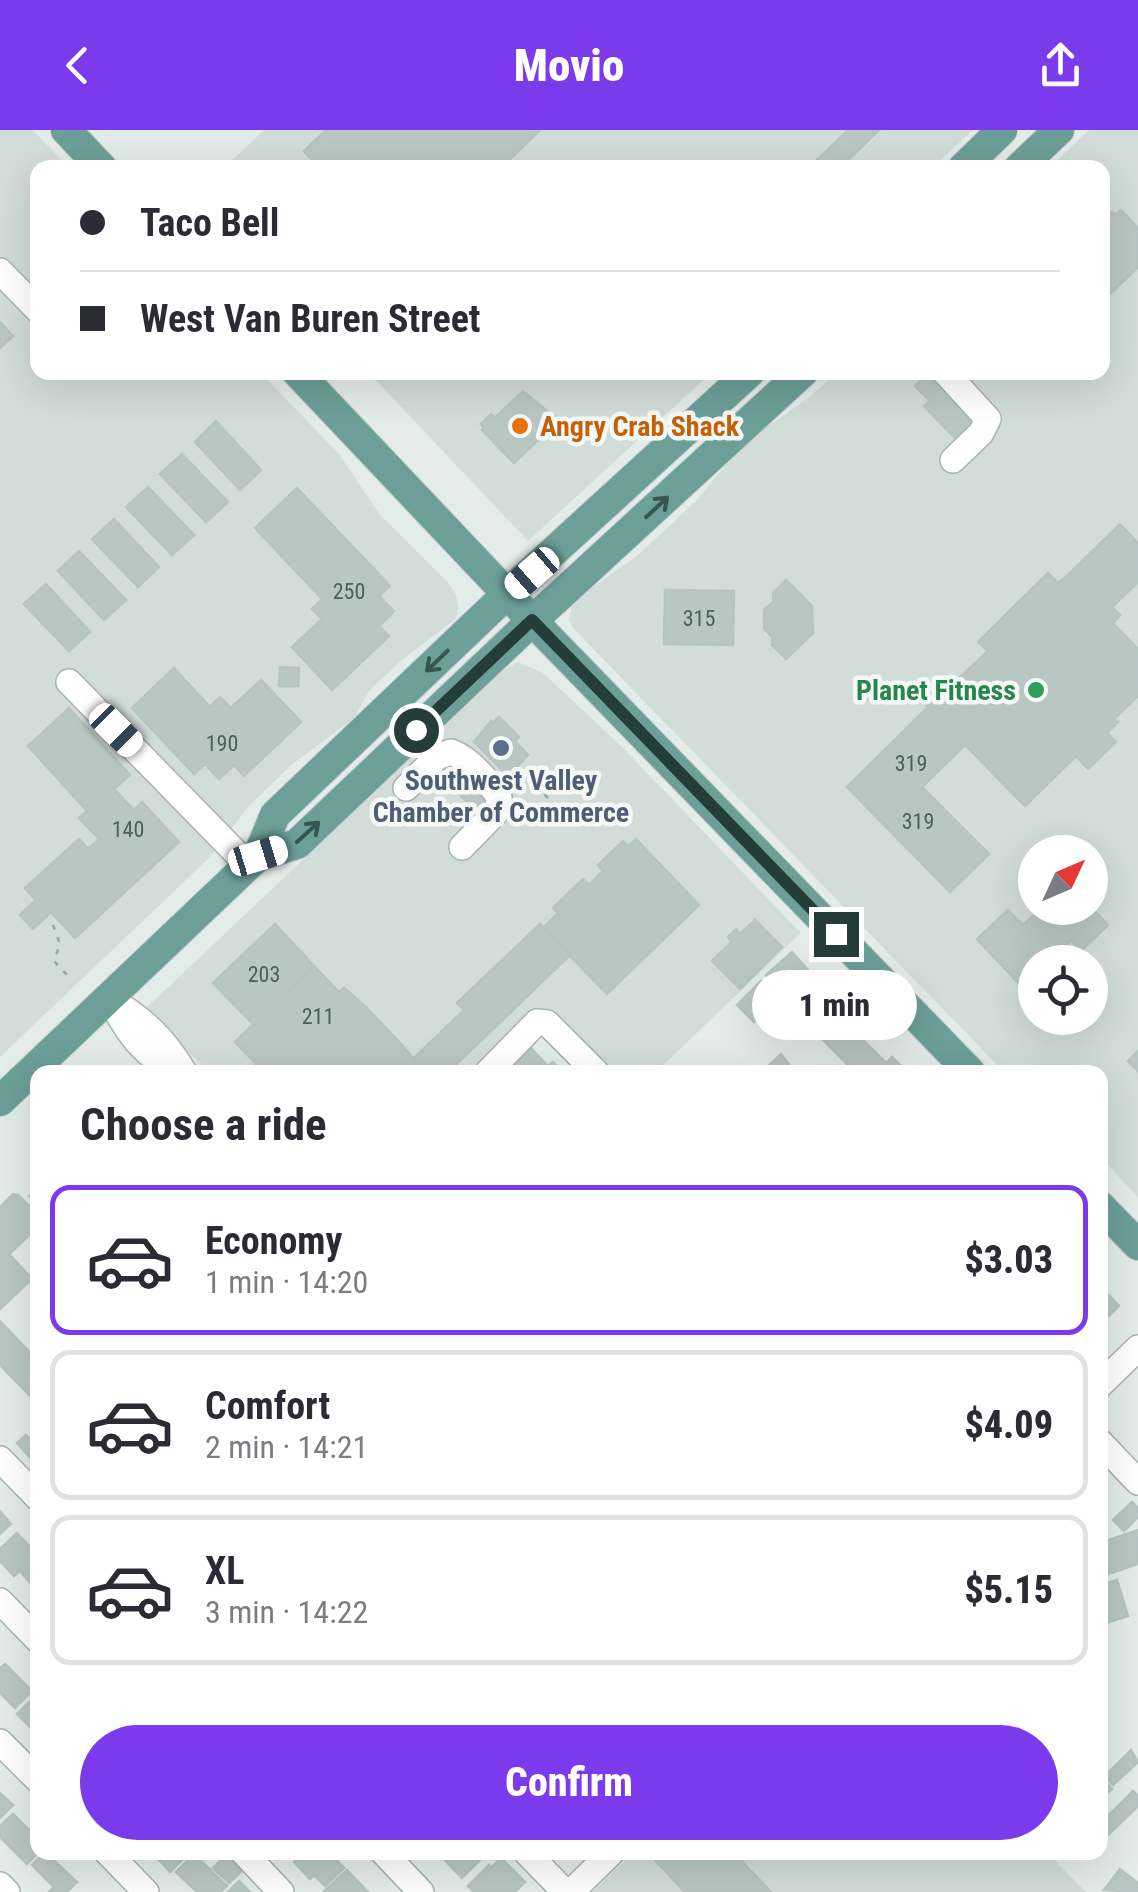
<!DOCTYPE html>
<meta charset="utf-8">
<style>
:root{--surface:#fff;--page:#f7f7f7;--text:#2b2b33;--muted:#7c7c81;--line:#e1e1e2;--accent:#7c3aed}
body{margin:0;font-family:"Roboto Condensed",sans-serif;background:var(--page);color:var(--text);height:100vh;display:flex;flex-direction:column;font-size:38px;white-space:nowrap}
*{box-sizing:border-box;margin:0}
p{font-size:32px;color:var(--muted)}
.icon{flex:none;width:55px;height:55px;fill:none;stroke:currentColor;stroke-width:2;stroke-linecap:round;stroke-linejoin:round}
.map{position:relative;flex:1;overflow:hidden}
.sheet{position:absolute;left:30px;top:935px;width:1078px;height:795px;display:flex;flex-direction:column;background:var(--surface);border-radius:20px;box-shadow:0 10px 40px #0002}
.sheet>*{flex:none}
.banner{position:absolute;left:30px;top:30px;width:1080px;height:220px;border-radius:20px;box-shadow:0 10px 40px #0002;display:grid;align-content:center;height:220px;padding:0 50px;background:var(--surface)}
.needle{width:65px;rotate:46deg}
.buttons{position:absolute;left:1018px;top:705px;display:grid;gap:20px}
.buttons a{display:grid;place-items:center;width:90px;height:90px;border-radius:50%;background:var(--surface);box-shadow:0 10px 40px #0002;font-size:50px}
.end{position:absolute;width:45px;height:45px;margin:-22px;border:12px solid #243d39;background:#fff;box-shadow:0 0 0 5px #fff}
.from{border-radius:50%}
.bubble{position:absolute;height:70px;border-radius:35px;background:var(--surface);box-shadow:0 10px 40px #0002;font-size:32px;font-weight:800;line-height:70px;text-align:center}
.car{position:absolute;width:30px;height:60px;margin:-30px -15px;border-radius:12px;box-shadow:0 0 8px 2px #0007;background:linear-gradient(#fff 24%,#345 0 40%,#fff 0 76%,#345 0 86%,#fff 0)}
.banner b{display:flex;align-items:center;gap:35px;height:95px;font-size:38px}
.banner b+b{border-top:2px solid var(--line)}
.banner i{width:25px;height:25px;background:var(--text)}
ul{padding:0;list-style:none}
li{display:flex;align-items:center;gap:30px;height:150px;margin:0 20px 15px;padding:0 30px;border:5px solid var(--line);border-radius:20px}
li div{flex:1}
li b{display:block;font-size:38px}
li em{font-style:normal;font-weight:800}
li.active{border-color:var(--accent)}
li>.icon{width:90px;height:90px;stroke-width:1.5}
h2{padding:0 50px;font-size:45px;line-height:120px}
.action{display:flex;gap:20px;margin-top:auto;padding:20px 50px}
.action a{flex:1;height:115px;border-radius:60px;background:var(--accent);color:#fff;font-size:40px;font-weight:800;line-height:115px;text-align:center}
header{display:flex;justify-content:space-between;align-items:center;height:130px;padding:0 50px;background:var(--accent);color:#fff;font-size:45px;font-weight:800}
.map>svg:first-child{display:block}
.built{fill:#d2dcd8;fill-rule:evenodd}
.building{fill:#b9c7c3;stroke:#b6c5c1;stroke-width:2.5}
.lines{fill:none;stroke-linecap:round;stroke-linejoin:round}
.minor-casing{stroke:#a7b4b1;stroke-width:28}
.major-casing{stroke:#c2c9c8;stroke-width:32}
.path{stroke:#86aea5;stroke-width:2.5;stroke-dasharray:5 8;stroke-linecap:butt}
.minor{stroke:#fff;stroke-width:25}
.major{stroke:#6b9f97;stroke-width:30}
.oneway{stroke:#365650}
.route{stroke:#243d39;stroke-width:12}
.food-dot{fill:#e8710a;stroke:#f4f9f7;stroke-width:4}
.leisure-dot{fill:#2e9e5b;stroke:#f4f9f7;stroke-width:4}
.service-dot{fill:#5c6f8a;stroke:#f4f9f7;stroke-width:4}
.labels{text-anchor:middle;dominant-baseline:central;stroke-width:9;stroke-linejoin:round;paint-order:stroke}
.number-label{font-size:22px;fill:#49605c}
.food-label{font-size:28px;font-weight:bold;fill:#c56008;stroke:#f4f9f7;text-anchor:start}
.leisure-label{font-size:28px;font-weight:bold;fill:#27864d;stroke:#f4f9f7;text-anchor:end}
.service-label{font-size:28px;font-weight:bold;fill:#4e5e75;stroke:#f4f9f7}
</style>
<header><svg class="icon" aria-label="back" viewBox="0 0 24 24"><path d="M15 5l-7 7 7 7"/></svg>Movio<svg class="icon" aria-label="share" viewBox="0 0 24 24"><path d="M12 15V3M7 8l5-5 5 5M5 13v7h14v-7"/></svg></header>
<div class="map">
<svg width="1138" height="1762" viewBox="0 0 1138 1762">
<rect width="100%" height="100%" fill="#e4ece9"/>
<!-- built -->
<g class="built">
<polygon points="0,0 33,0 68,37 38,38 38,242 261,243 339,324 380,385 449,454 456,465 458,476 456,488 449,494 403,529 369,561 354,588 290,636 248,677 209,728 0,927"/>
<polygon points="264,0 973,0 933,37 224,38"/>
<path d="M 1089,0 L 1138,0 L 1138,1067 L 1100,1027 L 1100,942 L 1004,942 L 573,498 L 569,489 L 572,475 L 576,469 L 637,426 L 697,370 L 733,326 L 754,306 L 811,266 L 836,243 L 1102,242 L 1102,38 L 1050,37 ZM 1035,722 L 1090,722 L 1090,778 L 1035,778 ZM 1035,832 L 1090,832 L 1090,888 L 1035,888 Z"/>
<polygon points="369,243 711,243 528,411"/>
<polygon points="518,532 543,543 621,616 801,803 656,942 602,942 542,883 480,942 209,942 145,879 504,540"/>
<polygon points="634,1722 1047,1723 1086,1762 592,1762"/>
</g>
<!-- building -->
<g class="building">
<polygon points="326,0 540,0 501,38 320,38 304,21"/>
<polygon points="848,0 879,0 840,38 809,38"/>
<polygon points="1121,80 1138,98 1138,137 1108,166 1102,161 1102,91 1112,82 1116,85"/>
<polygon points="0,192 13,206 0,218"/>
<polygon points="929,242 936,242 941,247 923,264 915,256"/>
<polygon points="941,246 980,287 956,309 924,276 930,271 923,264"/>
<polygon points="523,261 547,281 544,283 550,289 554,285 562,293 553,301 551,298 514,333 482,300 484,298 481,294 491,284 495,288"/>
<polygon points="216,291 261,340 240,360 195,312"/>
<polygon points="182,324 228,372 206,392 160,344"/>
<polygon points="148,357 194,405 172,425 126,377"/>
<polygon points="297,358 390,456 379,466 394,481 379,496 389,506 332,560 292,517 322,489 312,479 322,469 255,398"/>
<polygon points="114,389 159,437 138,457 92,409"/>
<polygon points="1120,394 1138,413 1138,452 1112,477 1120,485 1113,493 1067,446"/>
<polygon points="79,421 126,470 104,490 58,441"/>
<polygon points="1048,443 1058,453 1067,446 1138,519 1138,566 1114,589 1118,592 1107,603 1116,612 1088,639 1076,626 1025,676 923,572 947,548 953,554 988,521 978,512"/>
<polygon points="786,450 812,476 813,503 786,529 772,515 772,507 764,498 764,480 773,472 773,463"/>
<polygon points="46,454 90,502 69,521 24,474"/>
<polygon points="665,460 734,461 733,515 664,514"/>
<polygon points="280,537 299,538 298,556 279,556"/>
<polygon points="174,538 210,577 220,567 231,578 261,550 301,592 244,646 234,635 219,649 205,634 194,644 132,578"/>
<polygon points="928,577 965,615 922,657 989,724 950,762 847,657"/>
<polygon points="69,578 130,645 114,659 134,680 142,672 179,712 75,808 51,782 33,799 20,785 36,770 25,758 79,709 88,719 99,709 79,688 87,681 28,616"/>
<polygon points="499,587 519,607 515,611 528,625 508,646 474,612 491,591 493,593"/>
<polygon points="454,629 493,669 478,684 439,643"/>
<polygon points="636,709 699,775 607,864 543,798 558,783 553,778 583,749 589,755 603,741 598,735 623,711 628,716"/>
<polygon points="1090,776 1108,795 1081,821 1071,811 1048,832 1035,832 1035,845 1022,857 977,809 1008,780 1023,795 1042,778"/>
<polygon points="755,790 782,817 740,859 712,831 732,812 728,807 736,799 740,804"/>
<polygon points="275,794 314,836 253,894 213,853"/>
<polygon points="540,794 570,825 488,904 457,873"/>
<polygon points="792,822 808,840 783,863 766,845"/>
<polygon points="314,836 339,862 344,858 366,877 402,915 418,934 410,942 264,942 235,912"/>
<polygon points="761,851 778,868 754,892 737,875"/>
<polygon points="464,880 488,904 448,942 410,942 418,934 413,929"/>
<polygon points="848,882 856,889 849,896 886,933 892,927 900,935 892,942 855,942 821,908"/>
<polygon points="530,917 548,936 553,932 562,942 508,942 506,939"/>
<polygon points="1138,921 1138,941 1128,931"/>
<polygon points="781,924 789,934 780,942 762,942"/>
<polygon points="37,1059 38,1069 33,1074 38,1079 38,1097 9,1124 32,1149 0,1179 0,1077 13,1064 18,1065 29,1076 34,1071 29,1066"/>
<polygon points="1100,1156 1119,1176 1100,1194"/>
<polygon points="0,1191 38,1231 38,1274 0,1235"/>
<polygon points="26,1305 38,1318 36,1334 17,1313"/>
<polygon points="1132,1372 1138,1378 1138,1387 1124,1401 1113,1390"/>
<polygon points="0,1381 11,1394 0,1404"/>
<polygon points="1138,1400 1138,1434 1108,1444 1100,1421 1105,1420 1103,1412"/>
<polygon points="17,1403 38,1425 38,1452 33,1456 20,1441 14,1446 0,1431 0,1419"/>
<polygon points="1117,1450 1128,1486 1100,1495 1100,1455"/>
<polygon points="5,1534 32,1561 15,1578 0,1563 0,1538"/>
<polygon points="38,1563 38,1605 17,1584"/>
<polygon points="1131,1620 1138,1632 1113,1655 1105,1646"/>
<polygon points="1103,1649 1112,1659 1100,1670 1100,1652"/>
<polygon points="1133,1661 1138,1666 1138,1676 1107,1706 1100,1694"/>
<polygon points="0,1663 13,1675 0,1688"/>
<polygon points="13,1684 38,1709 39,1722 27,1734 0,1707 0,1696"/>
<polygon points="45,1722 77,1752 67,1762 49,1762 54,1757 32,1735"/>
<polygon points="152,1722 185,1722 187,1725 170,1742"/>
<polygon points="229,1722 245,1738 229,1753 213,1738"/>
<polygon points="304,1722 329,1722 344,1738 325,1756 314,1745 310,1749 294,1732"/>
<polygon points="437,1722 474,1722 481,1729 462,1748"/>
<polygon points="665,1722 733,1722 771,1762 685,1762 656,1731"/>
<polygon points="194,1724 227,1756 220,1762 197,1762 176,1742"/>
<polygon points="501,1728 525,1752 515,1762 474,1762 468,1756 489,1735 491,1738"/>
<polygon points="1120,1739 1138,1753 1138,1762 1104,1760"/>
<polygon points="347,1740 368,1762 324,1762 324,1761"/>
<polygon points="239,1751 250,1762 228,1762"/>
</g>
<g class="lines">
<defs>
<g id="minor">
<polyline points="0,141 38,180"/>
<polyline points="945,242 988,289 981,303 953,330"/>
<polyline points="69,552 248,735"/>
<path d="M 406,658 L 437,627 L 451,622 C 470,629 488,651 499,667 L 498,680 L 462,717"/>
<path d="M 108,868 C 142,888 164,908 184,942"/>
<path d="M 111,872 C 130,905 143,927 180,942"/>
<polyline points="488,942 537,892 547,893 596,942"/>
<polyline points="1100,1255 1138,1218"/>
<polyline points="1100,1312 1138,1352"/>
<polyline points="0,1329 38,1368"/>
<polyline points="0,1471 38,1510"/>
<polyline points="0,1612 38,1650"/>
<polyline points="107,1722 146,1762"/>
<polyline points="243,1722 281,1762"/>
<polyline points="383,1722 421,1762"/>
<polyline points="526,1722 565,1762"/>
<polyline points="0,1755 7,1762"/>
<polyline points="571,1762 612,1722"/>
</g>
<g id="major">
<polyline points="66,0 102,38"/>
<polyline points="963,38 1002,0"/>
<polyline points="1019,38 1059,0"/>
<polyline points="297,242 545,504 970,942"/>
<polyline points="258,726 275,685 507,464 750,242"/>
<polyline points="0,971 258,726 297,714 532,491 803,242"/>
<polyline points="1100,1076 1138,1115"/>
</g>
</defs>
<!-- minor casing -->
<use href="#minor" class="minor-casing"/>
<!-- major casing -->
<use href="#major" class="major-casing"/>
<!-- path -->
<g class="path">
<polyline points="517,637 554,674"/>
<polyline points="53,795 60,814 54,831 69,847"/>
</g>
<!-- minor -->
<use href="#minor" class="minor"/>
<!-- major -->
<use href="#major" class="major"/>
</g>
<!-- one-way arrows -->
<defs><path id="oneway-shaft" d="M-6 0H5M1.5-3L5.5 0L1.5 3" fill="none" stroke-width="1.6" stroke-linecap="round" stroke-linejoin="round" transform="scale(2.5)"/></defs>
<g class="oneway">
<use href="#oneway-shaft" transform="translate(657 377) rotate(-43)"/>
<use href="#oneway-shaft" transform="translate(437 531) rotate(136)"/>
<use href="#oneway-shaft" transform="translate(308 702) rotate(-42)"/>
</g>
<g class="lines">
<!-- route -->
<polyline class="route" points="416,600 532,490 836,804"/>
</g>
<!-- markers -->
<circle class="food-dot" cx="520" cy="296" r="10"/>
<circle class="leisure-dot" cx="1036" cy="560" r="10"/>
<circle class="service-dot" cx="501" cy="618" r="10"/>
<g class="labels">
<!-- number labels -->
<g class="number-label">
<text x="349" y="461">250</text>
<text x="699" y="488">315</text>
<text x="222" y="613">190</text>
<text x="911" y="633">319</text>
<text x="918" y="691">319</text>
<text x="128" y="699">140</text>
<text x="264" y="844">203</text>
<text x="318" y="886">211</text>
</g>
<!-- food labels -->
<g class="food-label">
<text x="540" y="296">Angry Crab Shack</text>
</g>
<!-- leisure labels -->
<g class="leisure-label">
<text x="1016" y="560">Planet Fitness</text>
</g>
<!-- service labels -->
<g class="service-label">
<text x="501" y="650">Southwest Valley<tspan x="501" dy="32">Chamber of Commerce</tspan></text>
</g>
</g>
</svg>
<div class="buttons">
<a><svg class="needle" viewBox="-14 -14 28 28"><path d="M0-13l5 13h-10z" fill="#e53935"/><path d="M0 13l5-13h-10z" fill="#7c7c81"/></svg></a>
<a><svg class="icon" aria-label="locate" viewBox="0 0 24 24"><circle cx="12" cy="12" r="6"/><path d="M12 2v4M12 18v4M2 12h4M18 12h4"/></svg></a>
</div>
<i class="end from" style="left:416px;top:600px"></i>
<i class="end" style="left:836px;top:804px"></i>
<div class="bubble" style="left:752px;top:840px;width:165px">1 min</div>
<i class="car" style="left:532px;top:443px;rotate:229deg"></i>
<i class="car" style="left:116px;top:600px;rotate:135deg"></i>
<i class="car" style="left:258px;top:726px;rotate:73deg"></i>
<div class="banner">
<b><i class="from"></i>Taco Bell</b>
<b><i></i>West Van Buren Street</b>
</div>
<section class="sheet">
<h2>Choose a ride</h2>
<ul>
<li class="active"><svg class="icon" aria-label="car" viewBox="0 0 24 24"><path d="M5 17H2v-5l4-1 3-4h7l3 4 3 1v5h-3M9 17h6M6 11h13"/><circle cx="7" cy="17" r="2"/><circle cx="17" cy="17" r="2"/></svg><div><b>Economy</b><p>1 min · 14:20</p></div><em>$3.03</em></li>
<li><svg class="icon" aria-label="car" viewBox="0 0 24 24"><path d="M5 17H2v-5l4-1 3-4h7l3 4 3 1v5h-3M9 17h6M6 11h13"/><circle cx="7" cy="17" r="2"/><circle cx="17" cy="17" r="2"/></svg><div><b>Comfort</b><p>2 min · 14:21</p></div><em>$4.09</em></li>
<li><svg class="icon" aria-label="car" viewBox="0 0 24 24"><path d="M5 17H2v-5l4-1 3-4h7l3 4 3 1v5h-3M9 17h6M6 11h13"/><circle cx="7" cy="17" r="2"/><circle cx="17" cy="17" r="2"/></svg><div><b>XL</b><p>3 min · 14:22</p></div><em>$5.15</em></li>
</ul>
<div class="action"><a>Confirm</a></div>
</section>
</div>
